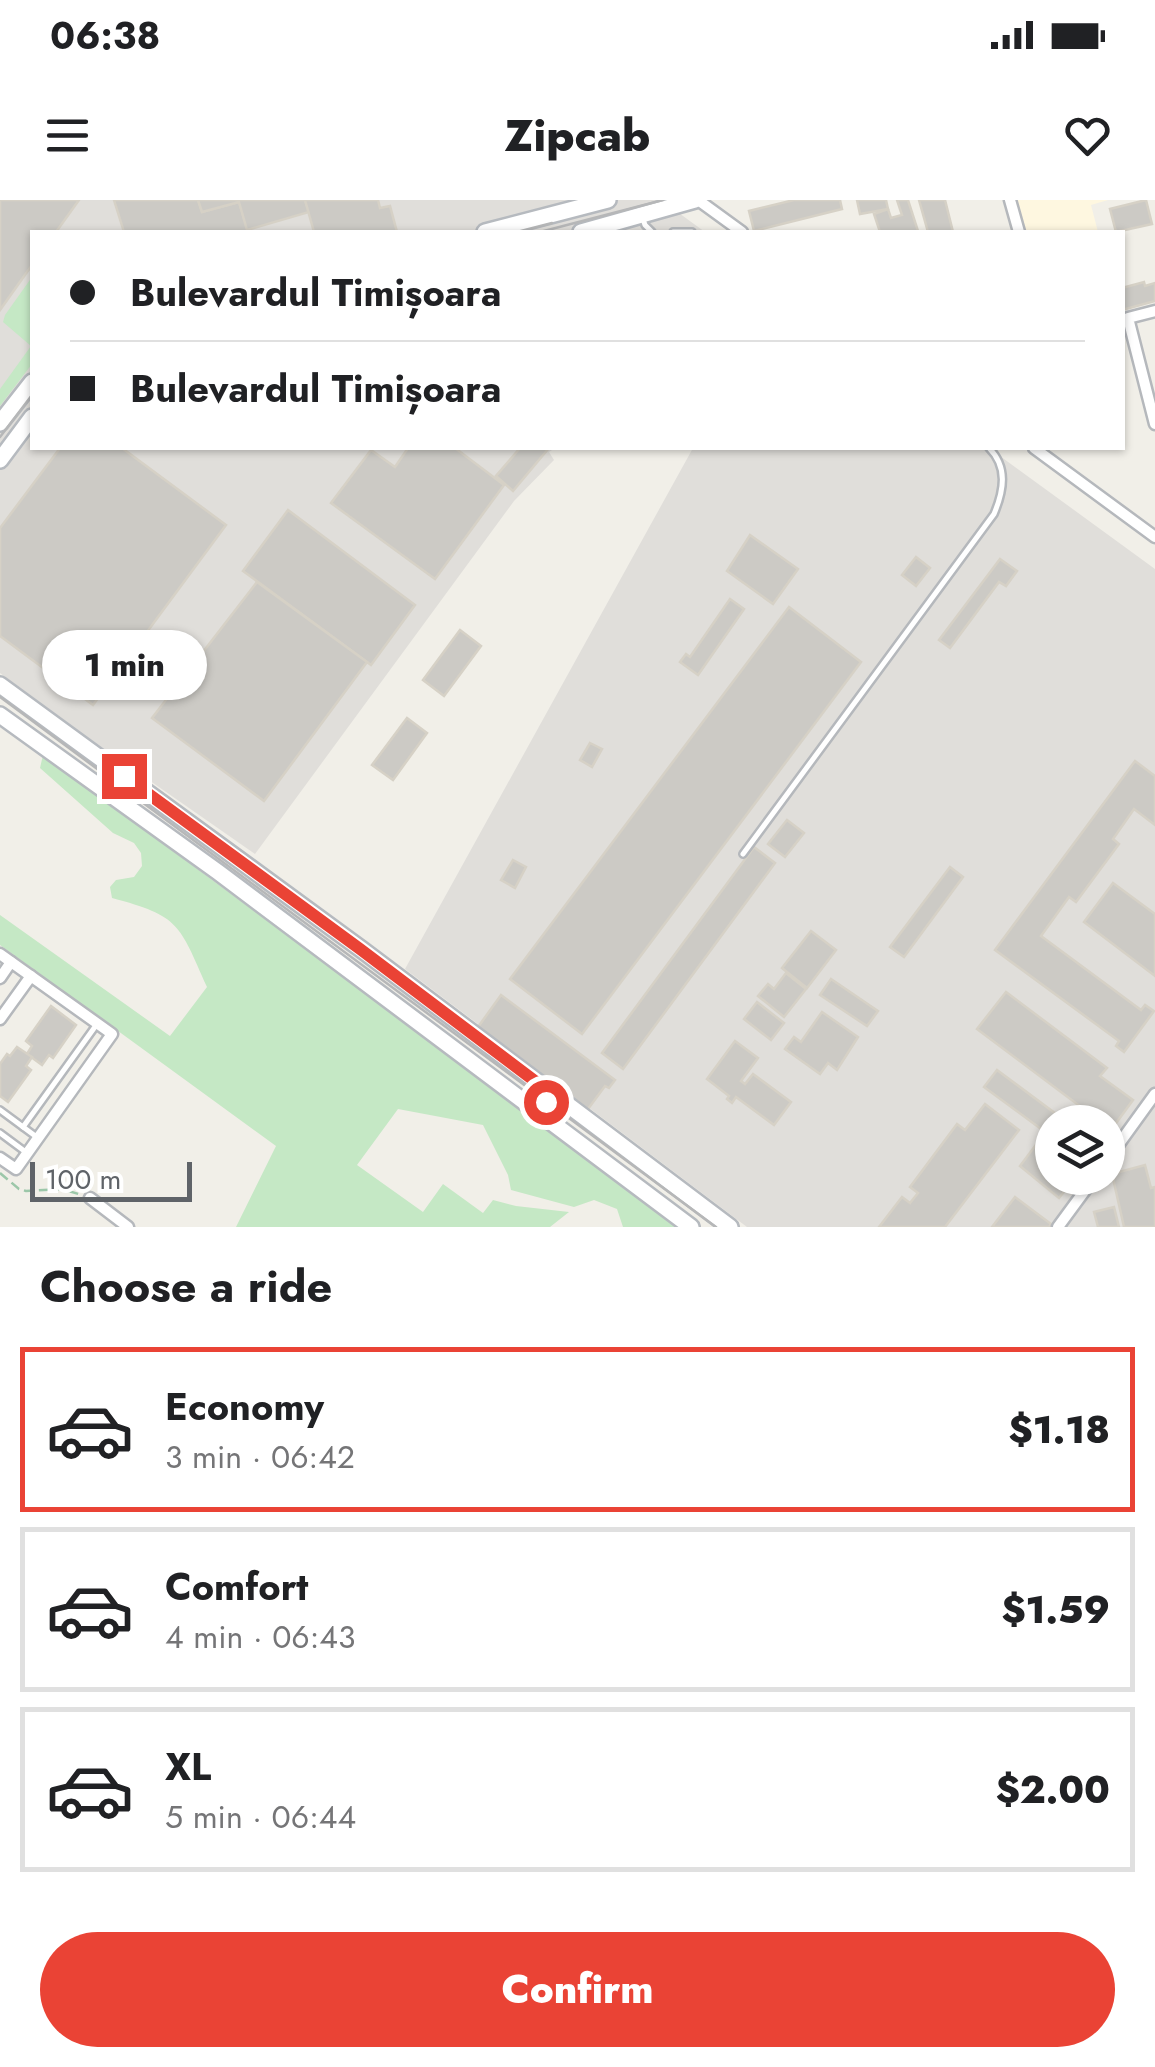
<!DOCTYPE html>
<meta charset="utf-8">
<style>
:root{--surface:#fff;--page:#f2f2f2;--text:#202124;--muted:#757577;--line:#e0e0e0;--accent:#ea4335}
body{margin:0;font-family:Jost,sans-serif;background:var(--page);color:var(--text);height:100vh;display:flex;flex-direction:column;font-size:38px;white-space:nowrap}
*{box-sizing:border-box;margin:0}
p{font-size:32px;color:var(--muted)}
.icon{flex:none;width:55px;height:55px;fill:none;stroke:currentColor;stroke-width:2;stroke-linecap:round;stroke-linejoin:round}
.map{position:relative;height:1027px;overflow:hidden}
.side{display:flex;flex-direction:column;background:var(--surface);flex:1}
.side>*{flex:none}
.hud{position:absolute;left:30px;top:30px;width:1095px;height:220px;border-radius:0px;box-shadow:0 2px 8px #0004;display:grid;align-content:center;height:220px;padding:0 40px;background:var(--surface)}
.tools{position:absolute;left:1035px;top:905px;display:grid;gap:20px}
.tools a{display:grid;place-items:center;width:90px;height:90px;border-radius:50%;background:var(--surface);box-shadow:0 2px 8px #0004;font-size:50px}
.scale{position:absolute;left:30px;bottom:25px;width:162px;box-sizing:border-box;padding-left:10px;border:5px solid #5f6368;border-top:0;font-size:28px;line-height:35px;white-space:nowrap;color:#5f6368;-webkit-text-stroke:8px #fff;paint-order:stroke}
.end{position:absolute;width:45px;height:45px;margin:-22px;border:12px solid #ea4335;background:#fff;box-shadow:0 0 0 5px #fff}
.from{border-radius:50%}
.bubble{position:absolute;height:70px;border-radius:35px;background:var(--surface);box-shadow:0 2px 8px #0004;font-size:32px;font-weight:800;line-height:70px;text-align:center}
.hud b{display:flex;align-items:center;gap:35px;height:95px;font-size:38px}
.hud b+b{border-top:2px solid var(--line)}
.hud i{width:25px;height:25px;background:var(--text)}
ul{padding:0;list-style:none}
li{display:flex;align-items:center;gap:30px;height:165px;margin:0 20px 15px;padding:0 20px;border:5px solid var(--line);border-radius:0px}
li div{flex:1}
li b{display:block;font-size:38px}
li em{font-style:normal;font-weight:800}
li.on{border-color:var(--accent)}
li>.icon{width:90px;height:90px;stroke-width:1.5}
h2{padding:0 40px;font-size:45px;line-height:120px}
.button{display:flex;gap:20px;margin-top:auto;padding:20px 40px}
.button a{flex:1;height:115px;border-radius:60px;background:var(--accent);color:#fff;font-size:40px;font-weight:800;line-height:115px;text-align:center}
.status{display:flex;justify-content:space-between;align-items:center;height:70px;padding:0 50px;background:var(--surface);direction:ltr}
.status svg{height:28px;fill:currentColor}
header{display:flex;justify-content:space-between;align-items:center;height:130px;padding:0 40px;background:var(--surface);font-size:45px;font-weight:800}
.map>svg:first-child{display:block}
.commercial{fill:#fef7e0}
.industrial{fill:#e0deda;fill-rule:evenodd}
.green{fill:#c5e8c5}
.building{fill:#cccac5;stroke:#d6d1c6;stroke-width:2.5}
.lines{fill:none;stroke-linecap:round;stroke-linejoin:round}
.lane-casing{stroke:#b5b8bc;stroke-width:10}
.street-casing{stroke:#b5b8bc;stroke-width:15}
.secondary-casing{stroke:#b6babf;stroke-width:20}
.path{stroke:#9cc7a9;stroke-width:2.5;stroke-dasharray:10 5;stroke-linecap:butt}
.lane{stroke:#fff;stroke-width:5}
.street{stroke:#fff;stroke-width:10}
.secondary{stroke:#fff;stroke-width:15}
.tram{stroke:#b6b7b8;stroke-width:2.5}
.route{stroke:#ea4335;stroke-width:12}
</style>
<div class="status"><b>06:38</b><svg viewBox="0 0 49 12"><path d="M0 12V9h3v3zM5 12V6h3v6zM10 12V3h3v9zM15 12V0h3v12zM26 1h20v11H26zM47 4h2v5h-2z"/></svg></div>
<header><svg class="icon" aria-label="menu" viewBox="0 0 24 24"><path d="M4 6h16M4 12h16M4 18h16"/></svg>Zipcab<svg class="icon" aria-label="heart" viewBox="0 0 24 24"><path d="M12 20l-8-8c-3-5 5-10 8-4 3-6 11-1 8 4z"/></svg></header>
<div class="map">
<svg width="1155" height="1027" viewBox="0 0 1155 1027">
<rect width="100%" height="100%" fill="#f1efe8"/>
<!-- commercial -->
<polygon class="commercial" points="1014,0 1108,0 1091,5 1098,32 1023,32"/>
<!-- industrial -->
<g class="industrial">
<polygon points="0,0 661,0 705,32 32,32 32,248 555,248 549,252 554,260 514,301 255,654 90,539 0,473"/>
<path d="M 693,248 L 989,248 L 1155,369 L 1155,1027 L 747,1027 L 405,769 ZM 1052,922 L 1108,922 L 1108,978 L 1052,978 Z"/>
</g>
<!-- green -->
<g class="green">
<polygon points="32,77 32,164 0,206 0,189 31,146 3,122 5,115"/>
<path d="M 43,555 L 682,1027 L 623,1027 L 617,1009 L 594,1000 L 574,1007 L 511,990 L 508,975 L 483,925 L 398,909 L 357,965 L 423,1012 L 443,984 L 483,1013 L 493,1000 L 516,1006 L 569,1012 L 550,1027 L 236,1027 L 276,946 L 0,745 L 0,715 L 170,836 L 207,787 C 179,724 180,716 112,698 L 110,687 L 116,680 L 134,677 L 142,666 L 141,653 L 134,643 L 113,633 L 40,568 Z"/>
</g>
<!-- building -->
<g class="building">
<polygon points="0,0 79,0 56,32 32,32 32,65 0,110"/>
<polygon points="114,0 198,0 202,12 239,2 248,32 124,32"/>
<polygon points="198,0 305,0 309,12 247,30 239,2 202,12"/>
<polygon points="305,0 378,0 380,8 390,6 397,32 314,32"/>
<polygon points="794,0 840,0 842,9 754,31 749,11"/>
<polygon points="857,0 886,0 888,9 860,14"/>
<polygon points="897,0 908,0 918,31 880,32 874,14 888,9 891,18 902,15"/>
<polygon points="919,0 945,0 953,32 928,32"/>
<polygon points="1146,0 1152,24 1116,32 1110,9"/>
<polygon points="1144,82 1145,86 1155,83 1155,101 1122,110 1122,88"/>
<polygon points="60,248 122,248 226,325 93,505 0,436 0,328"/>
<polygon points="408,248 455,248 504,285 435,379 331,303 371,250 395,267"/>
<polygon points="520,248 549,248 513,291 496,276"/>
<polygon points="288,310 415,405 371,465 243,371"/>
<polygon points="750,335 798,369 773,404 727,371"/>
<polygon points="916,357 930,368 916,386 902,375"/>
<polygon points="1000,359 1017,371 1006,386 999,382 950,448 939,440"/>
<polygon points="257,382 367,462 264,601 152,518"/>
<polygon points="730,399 744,409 698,475 680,462 686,454 690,457"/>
<polygon points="789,407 861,462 582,834 510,779"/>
<polygon points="460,430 481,446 444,496 423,480"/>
<polygon points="407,518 427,533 393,580 372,565"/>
<polygon points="590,543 602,549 592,567 580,560"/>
<polygon points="1135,561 1155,576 1155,625 1134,609 1113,639 1119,644 1076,702 1069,697 1041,736 1141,810 1145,805 1154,811 1124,852 1116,846 1119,841 995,750"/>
<polygon points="787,620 804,633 785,657 768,644"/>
<polygon points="754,647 775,663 623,869 602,853"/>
<polygon points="513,660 526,667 515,688 501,680"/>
<polygon points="950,667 963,677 904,757 890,747"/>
<polygon points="1113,683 1155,714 1155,776 1084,722"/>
<polygon points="811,731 836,750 807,788 782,768"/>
<polygon points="786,773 806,789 784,817 758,796 768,784 774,789"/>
<polygon points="831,779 878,811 867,826 820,795"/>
<polygon points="1006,792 1107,868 1100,876 1133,900 1111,930 1108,928 1108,922 1101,922 977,829"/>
<polygon points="501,795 615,880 609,888 605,886 588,909 478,827"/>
<polygon points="757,802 784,823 771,840 744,819"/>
<polygon points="51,806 76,825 53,858 49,855 42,865 27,854 32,846 26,841"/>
<polygon points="822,812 858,837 837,870 828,863 820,874 785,849 794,837 801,842"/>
<polygon points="735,841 758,858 741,881 745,884 753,874 791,902 774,925 736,897 732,903 727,899 729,896 707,879"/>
<polygon points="17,847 32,857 26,866 31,870 8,902 0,896 0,864 7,854 10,856"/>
<polygon points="997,870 1067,922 1052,922 1052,937 984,887"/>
<polygon points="985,904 1019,930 945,1027 879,1027 902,997 910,1003 918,993 910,987 957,924 965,930"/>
<polygon points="1035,946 1052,960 1052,978 1075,978 1059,998 1020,966"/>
<polygon points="1145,965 1151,988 1155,987 1155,1027 1124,1027 1112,974"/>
<polygon points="1015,997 1051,1024 1049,1027 992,1027"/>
<polygon points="1114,1007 1119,1027 1098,1027 1094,1012"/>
</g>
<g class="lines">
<defs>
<g id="lane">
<polyline points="643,19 645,25 652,32"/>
<polyline points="673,32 692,32"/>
<path d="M 743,654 L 994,314 C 1004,290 1008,267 989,248"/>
<polyline points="0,910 38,938"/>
<polyline points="23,927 97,824"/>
<polyline points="0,933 27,953"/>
</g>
<g id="street">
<polyline points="698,0 742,32"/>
<polyline points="1010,0 1019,32"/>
<polyline points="1155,111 1128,118 1155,224"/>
<polyline points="1034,248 1155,337"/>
<polyline points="0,754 112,834 16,969 0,958"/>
<polyline points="0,778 11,762"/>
<polyline points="0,819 31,776"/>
<polyline points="1108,959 1155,894"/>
<polyline points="90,998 128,1027"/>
<polyline points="1058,1027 1094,978"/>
</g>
<g id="secondary">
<polyline points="485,32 608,0"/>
<polyline points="581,32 695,0"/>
<polyline points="0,223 32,182"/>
<polyline points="0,260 32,217"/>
<polyline points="0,485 361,749 730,1027"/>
<polyline points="0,515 218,672 691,1027"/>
</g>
</defs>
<!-- lane casing -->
<use href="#lane" class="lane-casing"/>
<!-- street casing -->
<use href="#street" class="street-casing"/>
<!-- secondary casing -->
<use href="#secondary" class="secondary-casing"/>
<!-- path -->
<polyline class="path" points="0,973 19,989 26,991 62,989 82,995"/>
<!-- lane -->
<use href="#lane" class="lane"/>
<!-- street -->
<use href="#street" class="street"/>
<!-- secondary -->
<use href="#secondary" class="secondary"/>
<!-- tram -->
<g class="tram">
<polyline points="517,32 552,23"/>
<polyline points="540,32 663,0"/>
<polyline points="0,237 32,195"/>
<polyline points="0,497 716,1027"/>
</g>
</g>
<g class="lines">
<!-- route -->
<polyline class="route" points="124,576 360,749 552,894 546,902"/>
</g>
</svg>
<div class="tools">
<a><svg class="icon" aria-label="layers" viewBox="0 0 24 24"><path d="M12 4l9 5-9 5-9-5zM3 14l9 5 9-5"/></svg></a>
</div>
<div class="scale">100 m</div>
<i class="end from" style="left:546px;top:902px"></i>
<i class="end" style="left:124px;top:576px"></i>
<div class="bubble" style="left:42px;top:430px;width:165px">1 min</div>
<div class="hud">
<b><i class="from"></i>Bulevardul Timișoara</b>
<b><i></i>Bulevardul Timișoara</b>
</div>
</div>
<section class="side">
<h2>Choose a ride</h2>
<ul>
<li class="on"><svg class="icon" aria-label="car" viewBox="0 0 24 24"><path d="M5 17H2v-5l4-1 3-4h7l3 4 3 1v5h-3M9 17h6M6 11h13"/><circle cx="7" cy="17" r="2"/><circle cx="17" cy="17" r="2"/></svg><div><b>Economy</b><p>3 min · 06:42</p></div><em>$1.18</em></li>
<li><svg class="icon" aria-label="car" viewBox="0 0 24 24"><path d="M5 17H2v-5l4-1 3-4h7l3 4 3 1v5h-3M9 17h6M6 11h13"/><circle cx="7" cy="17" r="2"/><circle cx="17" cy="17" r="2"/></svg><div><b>Comfort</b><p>4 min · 06:43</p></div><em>$1.59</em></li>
<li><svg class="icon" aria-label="car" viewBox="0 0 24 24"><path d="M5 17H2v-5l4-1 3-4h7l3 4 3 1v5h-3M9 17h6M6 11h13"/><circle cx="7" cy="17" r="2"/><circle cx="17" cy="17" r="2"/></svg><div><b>XL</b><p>5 min · 06:44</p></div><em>$2.00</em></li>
</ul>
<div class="button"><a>Confirm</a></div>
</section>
